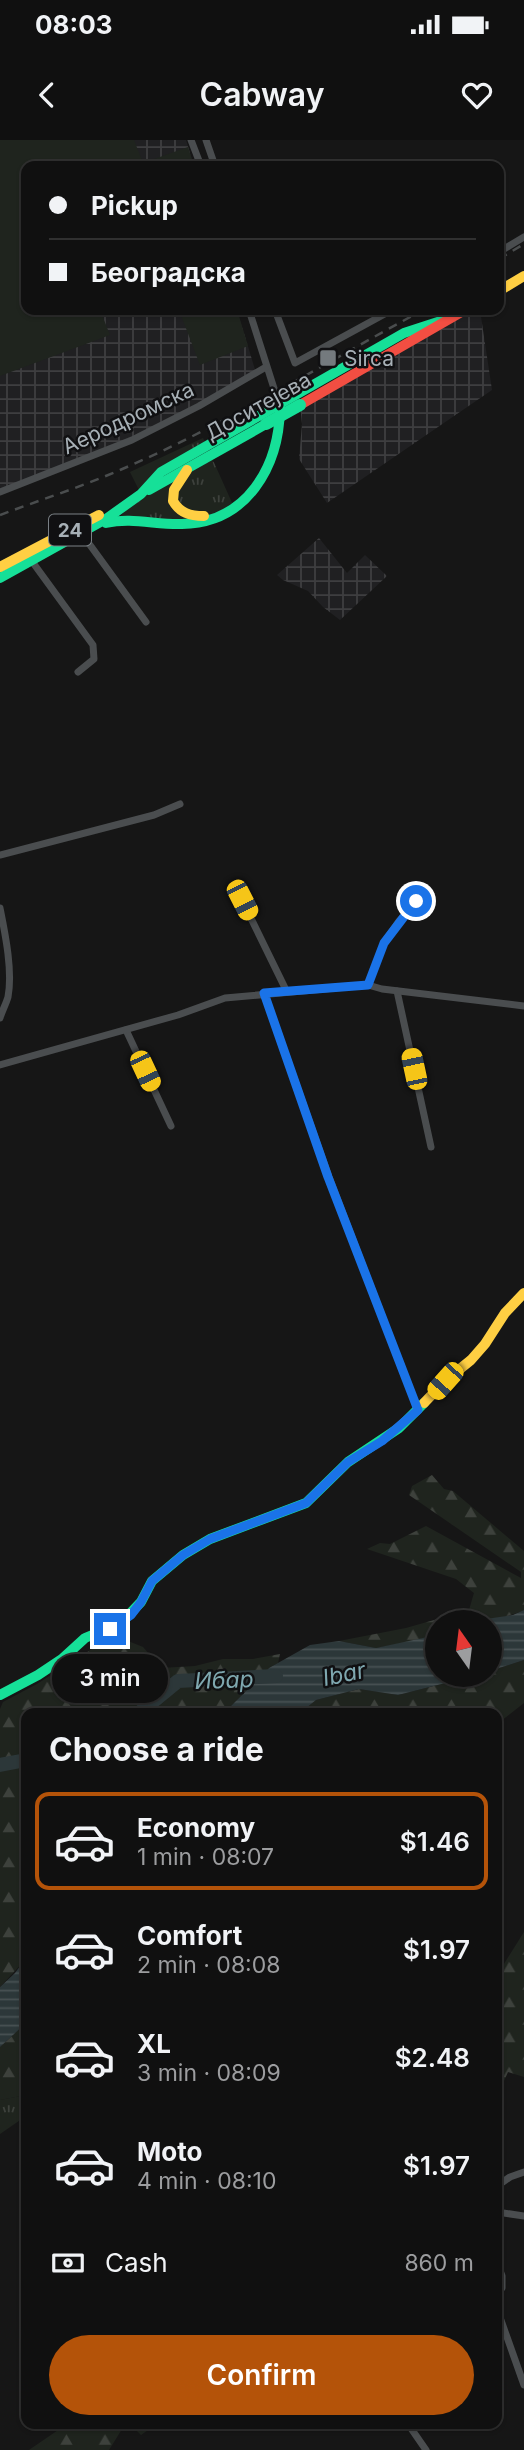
<!DOCTYPE html>
<meta charset="utf-8">
<style>
:root{--surface:#101010;--page:#191919;--text:#f1f3f6;--muted:#9c9d9f;--line:#303030;--accent:#b45309}
body{margin:0;font-family:Inter,sans-serif;background:var(--page);color:var(--text);height:100vh;display:flex;flex-direction:column;font-size:26px;white-space:nowrap}
*{box-sizing:border-box;margin:0}
p{font-size:23px;color:var(--muted)}
.icon{flex:none;width:38px;height:38px;fill:none;stroke:currentColor;stroke-width:2;stroke-linecap:round;stroke-linejoin:round}
.map{position:relative;flex:1;overflow:hidden}
.drawer{position:absolute;left:21px;top:1568px;width:481px;height:721px;display:flex;flex-direction:column;background:var(--surface);border-radius:14px;box-shadow:0 2px 5px #0004,0 0 0 2px var(--line)}
.drawer>*{flex:none}
.hud{position:absolute;left:21px;top:21px;width:483px;height:154px;border-radius:14px;box-shadow:0 2px 5px #0004,0 0 0 2px var(--line);display:grid;align-content:center;height:154px;padding:0 28px;background:var(--surface)}
.needle{width:46px;rotate:346deg}
.buttons{position:absolute;left:425px;top:1470px;display:grid;gap:14px}
.buttons a{display:grid;place-items:center;width:77px;height:77px;border-radius:50%;background:var(--surface);box-shadow:0 2px 5px #0004,0 0 0 2px var(--line);font-size:35px}
.end{position:absolute;width:32px;height:32px;margin:-16px;border:9px solid #1a73e8;background:#fff;box-shadow:0 0 0 4px #fff}
.from{border-radius:50%}
.bubble{position:absolute;height:49px;border-radius:24px;background:var(--surface);box-shadow:0 2px 5px #0004,0 0 0 2px var(--line);font-size:23px;font-weight:600;line-height:49px;text-align:center}
.car{position:absolute;width:21px;height:42px;margin:-21px -10px;border-radius:9px;box-shadow:0 0 5px 2px #0007;background:linear-gradient(#f5c518 24%,#345 0 40%,#f5c518 0 76%,#345 0 86%,#f5c518 0)}
.hud b{display:flex;align-items:center;gap:24px;height:66px;font-size:26px}
.hud b+b{border-top:2px solid var(--line)}
.hud i{width:18px;height:18px;background:var(--text)}
ul{padding:0;list-style:none}
li{display:flex;align-items:center;gap:21px;height:98px;margin:0 14px 10px;padding:0 14px;border:4px solid transparent;border-radius:14px}
li div{flex:1}
li b{display:block;font-size:26px}
li em{font-style:normal;font-weight:600}
li.on{border-color:var(--accent)}
li>.icon{width:63px;height:63px;stroke-width:1.5}
h2{padding:0 28px;font-size:32px;line-height:84px}
.pay{display:flex;align-items:center;gap:18px;height:77px;padding:0 28px;font-size:26px}
.pay p{margin-inline-start:auto}
.cta{display:flex;gap:14px;margin-top:auto;padding:14px 28px}
.cta a{flex:1;height:80px;border-radius:42px;background:var(--accent);color:#fff;font-size:28px;font-weight:600;line-height:80px;text-align:center}
.status{display:flex;justify-content:space-between;align-items:center;height:49px;padding:0 35px;background:var(--surface);direction:ltr}
.status svg{height:19px;fill:currentColor}
header{display:flex;justify-content:space-between;align-items:center;height:91px;padding:0 28px;background:var(--surface);font-size:32px;font-weight:600}
.map>svg:first-child{display:block}
.industrial{fill:url(#industrial-grid)}
.grass{fill:url(#grass-tufts)}
.forest{fill:url(#forest-firs)}
.park{fill:#1f241e}
.water{fill:url(#water-rules)}
.lines{fill:none;stroke-linecap:round;stroke-linejoin:round}
.river{stroke:#2c3739;stroke-width:14}
.street{stroke:#4a4d4f;stroke-width:7}
.fast{stroke:#16e098;stroke-width:10}
.slow{stroke:#ffcf43;stroke-width:10}
.jam{stroke:#f24e42;stroke-width:10}
.rail{stroke:#4a4d4e;stroke-width:2.5;stroke-dasharray:9 7;stroke-linecap:butt}
.fast-bridge{stroke:#16e098;stroke-width:12}
.route{stroke:#1a73e8;stroke-width:9}
.poi-dot{fill:#747a7e;stroke:#101012;stroke-width:2.5}
.labels{text-anchor:middle;dominant-baseline:central;stroke-width:5;stroke-linejoin:round;paint-order:stroke}
.shield{fill:#101012;stroke:#7a8085;stroke-width:2}
.shield-label{font-size:19px;font-weight:bold;fill:#a7b0b6}
.poi-label{font-size:21px;fill:#a7b0b6;stroke:#101012;text-anchor:start}
.street-label{font-size:21px;fill:#a7b0b6;stroke:#101012}
.water-label{font-size:23px;font-style:italic;fill:#7fa8b0;stroke:#101012}
</style>
<div class="status"><b>08:03</b><svg viewBox="0 0 49 12"><path d="M0 12V9h3v3zM5 12V6h3v6zM10 12V3h3v9zM15 12V0h3v12zM26 1h20v11H26zM47 4h2v5h-2z"/></svg></div>
<header><svg class="icon" aria-label="back" viewBox="0 0 24 24"><path d="M15 5l-7 7 7 7"/></svg>Cabway<svg class="icon" aria-label="heart" viewBox="0 0 24 24"><path d="M12 20l-8-8c-3-5 5-10 8-4 3-6 11-1 8 4z"/></svg></header>
<div class="map">
<svg width="524" height="2310" viewBox="0 0 524 2310">
<defs>
<pattern id="industrial-grid" width="8" height="8" patternUnits="userSpaceOnUse" patternTransform="scale(1.75)"><rect width="8" height="8" fill="#202022"/><path d="M0 4h8M4 0v8" fill="none" stroke="#3e3e40"/></pattern>
<pattern id="grass-tufts" width="24" height="20" patternUnits="userSpaceOnUse" patternTransform="scale(1.75)"><rect width="24" height="20" fill="#1f241e"/><path d="M3 7l-1-3M5 7V3M7 7l1-3M15 17l-1-3M17 17v-4M19 17l1-3" fill="none" stroke="#3d413c"/></pattern>
<pattern id="forest-firs" width="22" height="20" patternUnits="userSpaceOnUse" patternTransform="scale(1.75)"><rect width="22" height="20" fill="#1f241e"/><path d="M5 1l3.5 6h-7zM16 11l3.5 6h-7z" fill="#3d413c"/></pattern>
<pattern id="water-rules" width="6" height="5" patternUnits="userSpaceOnUse" patternTransform="scale(1.75)"><rect width="6" height="5" fill="#2c3739"/><path d="M0 2.5h6" fill="none" stroke="#485153"/></pattern>
</defs>
<rect width="100%" height="100%" fill="#161616"/>
<!-- industrial -->
<g class="industrial">
<polygon points="0,0 186,0 194,26 26,26 26,170 237,170 256,233 132,300 0,349"/>
<polygon points="465,170 480,170 492,250 327,363 299,319 302,284 300,265"/>
<polygon points="319,398 347,433 365,415 387,436 340,480 323,467 308,451 283,440 277,435"/>
</g>
<!-- grass -->
<g class="grass">
<polygon points="203,298 233,365 205,381 118,379 141,354 130,332"/>
<polygon points="26,1955 26,1976 0,1994 0,1960"/>
</g>
<!-- forest -->
<g class="forest">
<path d="M 432,1335 L 444,1349 L 453,1351 L 524,1411 L 524,1470 C 498,1482 465,1482 438,1482 L 437,1495 L 434,1497 L 376,1508 L 339,1501 L 406,1488 L 469,1470 L 474,1453 L 456,1439 L 367,1409 L 380,1403 L 390,1404 L 426,1386 L 521,1438 L 521,1432 L 409,1355 L 412,1346 Z"/>
<polygon points="123,1499 143,1507 161,1528 195,1526 223,1519 253,1519 280,1514 278,1523 269,1528 224,1573 26,1573 26,1819 0,1847 0,1569 3,1562 37,1544 92,1509"/>
<polygon points="524,1520 524,1563 497,1584 497,1573 300,1573 316,1560 359,1549 398,1555 477,1535 490,1535 490,1531"/>
<polygon points="524,1792 524,1937 508,1932 497,1957 497,1835"/>
<polygon points="26,1883 26,1955 0,1960 0,1907"/>
<polygon points="67,2284 149,2284 148,2290 141,2295 133,2287 122,2289 109,2310 29,2310"/>
</g>
<!-- park -->
<g class="park">
<polygon points="0,0 134,0 143,23 188,7 194,26 26,26 26,170 100,170 110,195 0,236"/>
<polygon points="179,170 237,170 248,206 200,225"/>
</g>
<!-- water -->
<g class="water">
<polygon points="524,1470 524,1520 490,1531 490,1482 466,1482 513,1475"/>
<polygon points="437,1495 438,1535 477,1535 398,1555 359,1549 316,1560 300,1573 224,1573 269,1528 310,1505 339,1501 376,1508"/>
<polygon points="26,1818 26,1883 0,1907 0,1847 15,1833"/>
</g>
<g class="lines">
<!-- river -->
<g class="river">
<polyline points="139,1573 178,1541 276,1536"/>
<polyline points="0,1625 26,1620"/>
</g>
<!-- street -->
<g class="street">
<polyline points="191,0 201,26"/>
<polyline points="206,0 215,26"/>
<polyline points="499,112 524,97"/>
<polyline points="249,170 279,264"/>
<polyline points="275,170 295,223 392,170"/>
<polyline points="0,352 132,300 199,266 266,227"/>
<polyline points="78,394 90,405 146,482"/>
<polyline points="31,420 93,505 94,519 78,532"/>
<polyline points="0,715 154,675 180,664"/>
<polyline points="242,760 287,852"/>
<path d="M 0,768 C 5,793 13,831 8,857 C 6,864 2,871 0,878"/>
<polyline points="368,845 384,803 399,781 426,751"/>
<polyline points="397,851 431,1007"/>
<polyline points="264,853 329,1037 418,1270"/>
<polyline points="126,890 171,986"/>
<polyline points="0,925 178,875 225,858 368,845 382,849 524,866"/>
<polyline points="497,2046 510,2037 524,2032"/>
<polyline points="497,2072 524,2076"/>
<polyline points="497,2122 502,2136 502,2148 497,2154"/>
<polyline points="497,2169 524,2245"/>
<polyline points="408,2284 426,2310"/>
</g>
<!-- fast -->
<g class="fast">
<polyline points="149,350 266,284"/>
<path d="M 106,383 C 132,377 156,385 182,384 C 247,383 279,327 280,268"/>
<polyline points="0,438 106,379 141,354 161,332 404,193 450,178"/>
<polyline points="0,1555 38,1535 62,1519 85,1498 121,1483 141,1462 152,1441 183,1415 210,1399 306,1363 348,1322 399,1288 424,1263"/>
</g>
<!-- slow -->
<g class="slow">
<polyline points="499,151 524,136"/>
<path d="M 187,330 L 174,350 L 173,361 C 180,373 190,376 204,376"/>
<polyline points="0,427 99,375"/>
<polyline points="424,1263 445,1241 471,1220 485,1204 505,1173 524,1153"/>
</g>
<!-- jam -->
<polyline class="jam" points="300,265 465,170"/>
<!-- rail -->
<g class="rail">
<polyline points="499,119 524,104"/>
<path d="M 0,375 C 40,360 81,347 120,330 C 225,285 323,224 423,170"/>
</g>
<!-- fast-bridge -->
<polyline class="fast-bridge" points="266,284 300,265"/>
</g>
<g class="lines">
<!-- route -->
<polyline class="route" points="110,1489 131,1475 141,1462 152,1441 183,1415 210,1399 306,1363 348,1322 382,1301 418,1270 328,1037 264,853 368,845 384,803 416,761"/>
</g>
<!-- markers -->
<rect class="poi-dot" x="319" y="209" width="18" height="18" rx="3.5"/>
<g class="labels">
<!-- shield labels -->
<rect class="shield" x="49" y="374.5" width="42" height="31" rx="5"/>
<g class="shield-label">
<text x="70" y="390">24</text>
</g>
<!-- poi labels -->
<g class="poi-label">
<text x="344" y="218">Sirca</text>
</g>
<!-- street labels -->
<g class="street-label">
<text transform="translate(258 266) rotate(-29)">Доситејева</text>
<text transform="translate(128 278) rotate(-25)">Аеродромска</text>
</g>
<!-- water labels -->
<g class="water-label">
<text transform="translate(344 1534) rotate(-12)">Ibar</text>
<text transform="translate(224 1540) rotate(-2)">Ибар</text>
</g>
</g>
</svg>
<div class="buttons">
<a><svg class="needle" viewBox="-14 -14 28 28"><path d="M0-13l5 13h-10z" fill="#e53935"/><path d="M0 13l5-13h-10z" fill="#9c9d9f"/></svg></a>
</div>
<i class="end from" style="left:416px;top:761px"></i>
<i class="end" style="left:110px;top:1489px"></i>
<div class="bubble" style="left:52px;top:1514px;width:116px">3 min</div>
<i class="car" style="left:242px;top:760px;rotate:153deg"></i>
<i class="car" style="left:414px;top:929px;rotate:348deg"></i>
<i class="car" style="left:145px;top:931px;rotate:155deg"></i>
<i class="car" style="left:445px;top:1241px;rotate:222deg"></i>
<div class="hud">
<b><i class="from"></i>Pickup</b>
<b><i></i>Београдска</b>
</div>
<section class="drawer">
<h2>Choose a ride</h2>
<ul>
<li class="on"><svg class="icon" aria-label="car" viewBox="0 0 24 24"><path d="M5 17H2v-5l4-1 3-4h7l3 4 3 1v5h-3M9 17h6M6 11h13"/><circle cx="7" cy="17" r="2"/><circle cx="17" cy="17" r="2"/></svg><div><b>Economy</b><p>1 min · 08:07</p></div><em>$1.46</em></li>
<li><svg class="icon" aria-label="car" viewBox="0 0 24 24"><path d="M5 17H2v-5l4-1 3-4h7l3 4 3 1v5h-3M9 17h6M6 11h13"/><circle cx="7" cy="17" r="2"/><circle cx="17" cy="17" r="2"/></svg><div><b>Comfort</b><p>2 min · 08:08</p></div><em>$1.97</em></li>
<li><svg class="icon" aria-label="car" viewBox="0 0 24 24"><path d="M5 17H2v-5l4-1 3-4h7l3 4 3 1v5h-3M9 17h6M6 11h13"/><circle cx="7" cy="17" r="2"/><circle cx="17" cy="17" r="2"/></svg><div><b>XL</b><p>3 min · 08:09</p></div><em>$2.48</em></li>
<li><svg class="icon" aria-label="car" viewBox="0 0 24 24"><path d="M5 17H2v-5l4-1 3-4h7l3 4 3 1v5h-3M9 17h6M6 11h13"/><circle cx="7" cy="17" r="2"/><circle cx="17" cy="17" r="2"/></svg><div><b>Moto</b><p>4 min · 08:10</p></div><em>$1.97</em></li>
</ul>
<div class="pay"><svg class="icon" aria-label="cash" viewBox="0 0 24 24"><path d="M3 7h18v10H3z"/><circle cx="12" cy="12" r="2"/></svg>Cash<p>860 m</p></div>
<div class="cta"><a>Confirm</a></div>
</section>
</div>
